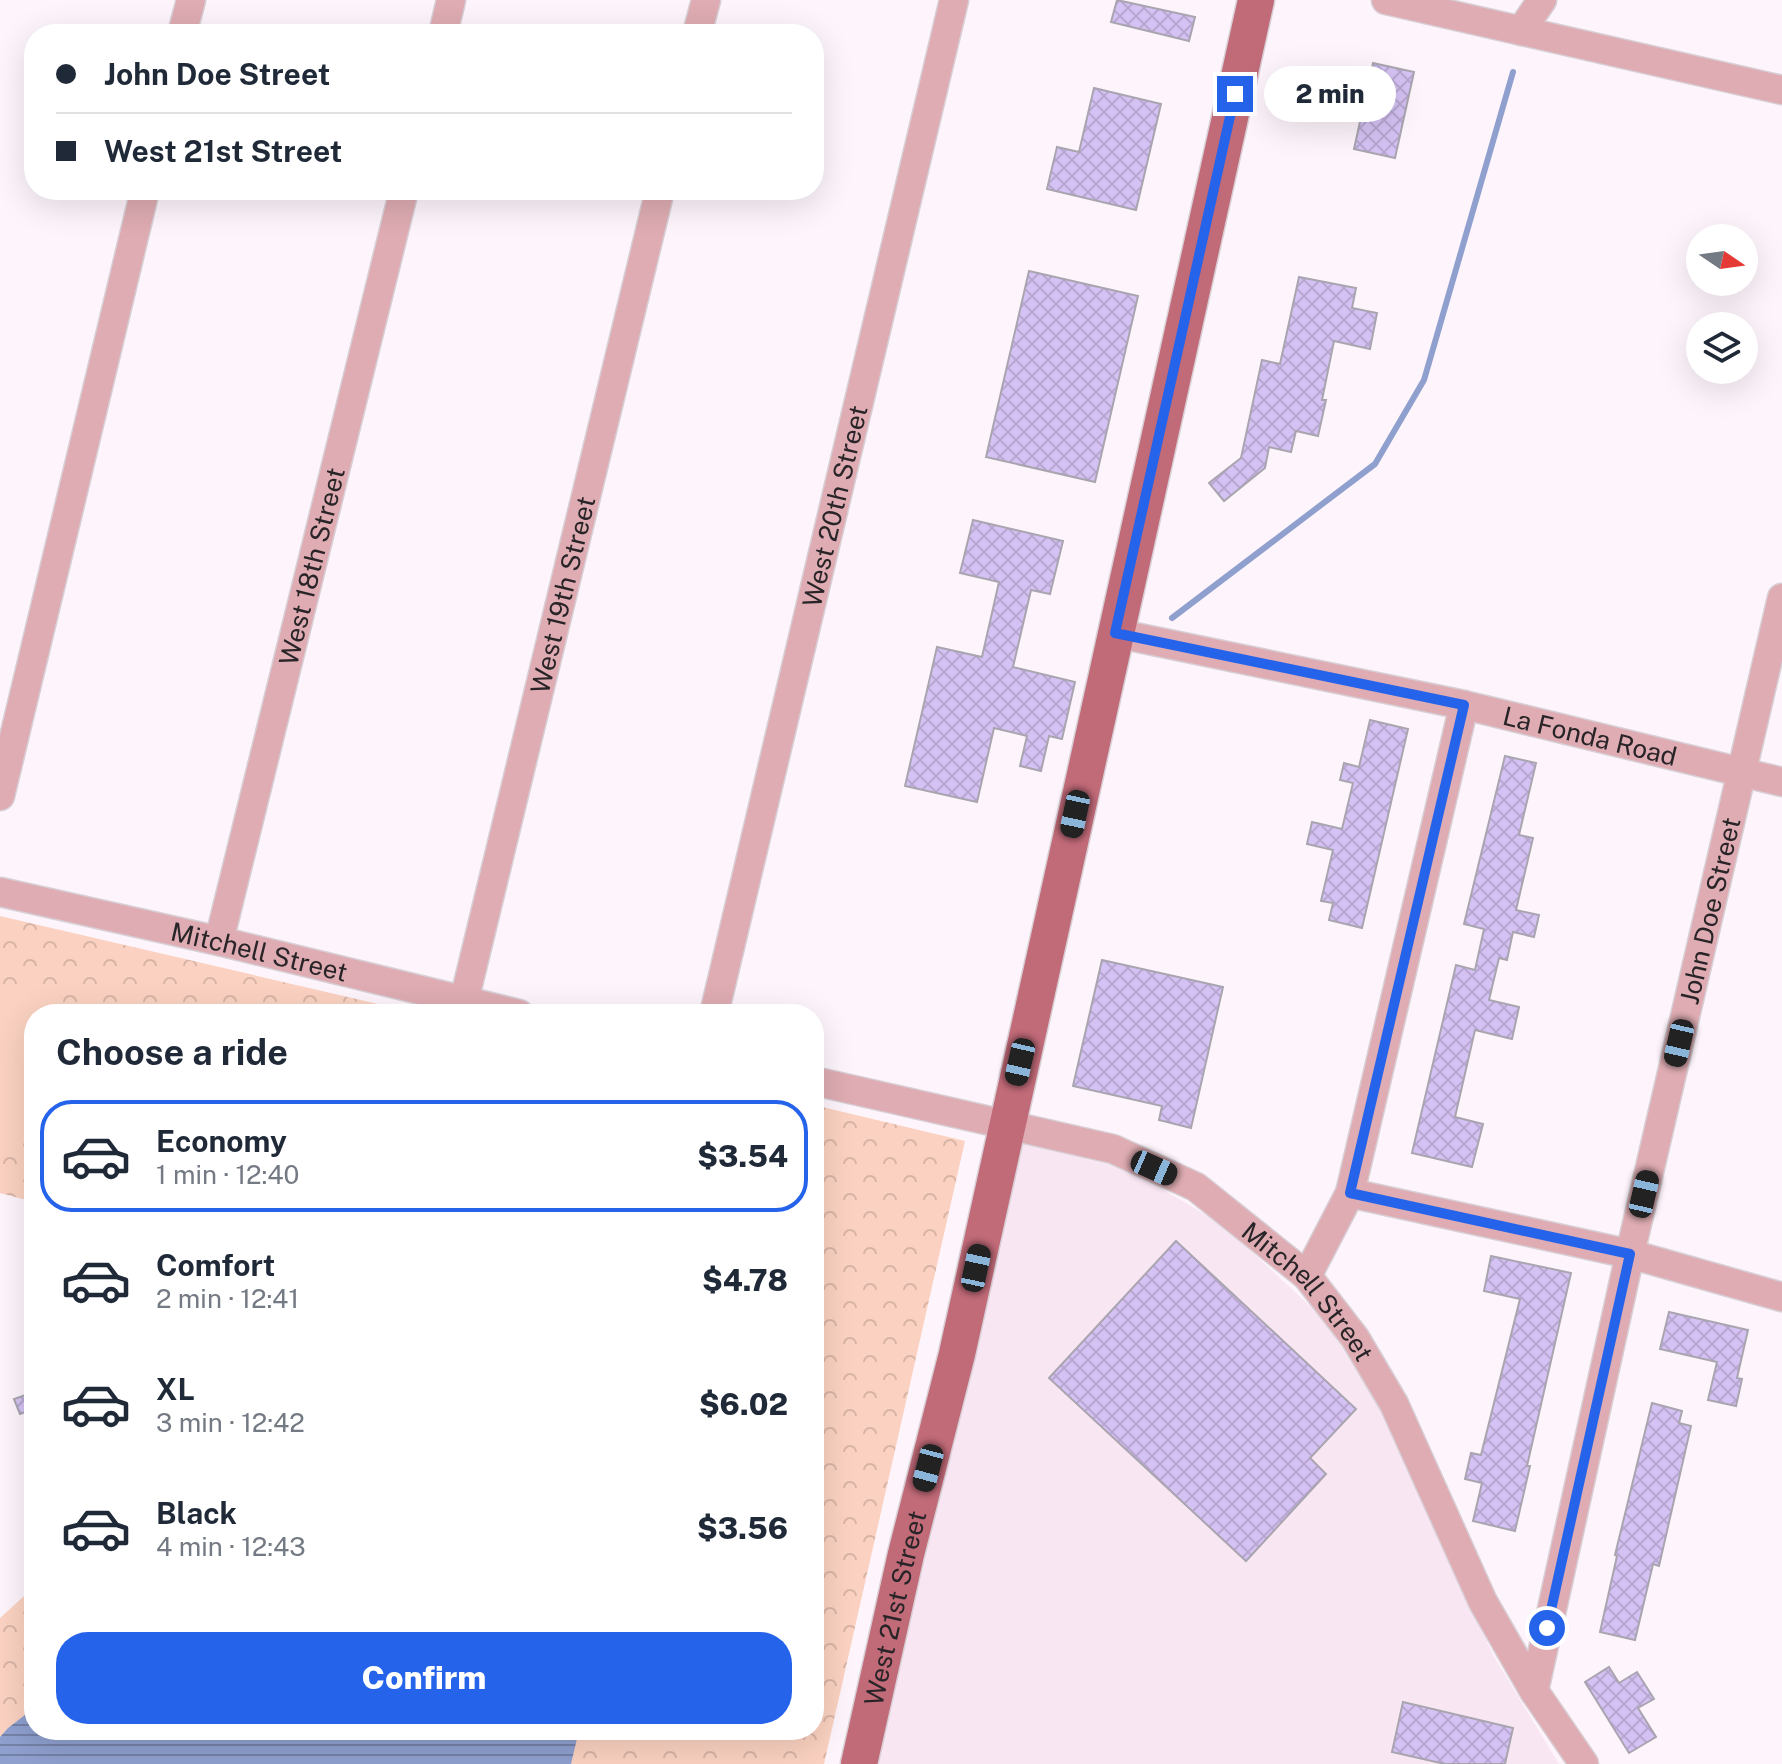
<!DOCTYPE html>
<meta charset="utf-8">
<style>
:root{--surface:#fff;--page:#f2f2f3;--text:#1f2937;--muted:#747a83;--line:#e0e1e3;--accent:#2563eb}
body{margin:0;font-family:"Public Sans",sans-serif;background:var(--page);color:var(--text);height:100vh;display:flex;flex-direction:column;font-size:30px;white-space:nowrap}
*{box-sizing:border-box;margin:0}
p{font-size:26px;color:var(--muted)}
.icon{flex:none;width:44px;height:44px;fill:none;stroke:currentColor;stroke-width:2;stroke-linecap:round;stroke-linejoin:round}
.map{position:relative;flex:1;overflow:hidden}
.details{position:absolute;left:24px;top:1004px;width:800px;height:736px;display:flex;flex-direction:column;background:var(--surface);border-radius:32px;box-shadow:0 8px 32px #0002}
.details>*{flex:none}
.hud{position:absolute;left:24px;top:24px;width:800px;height:176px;border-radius:32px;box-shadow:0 8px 32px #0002;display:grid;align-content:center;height:176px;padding:0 32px;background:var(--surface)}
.needle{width:52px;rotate:103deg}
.buttons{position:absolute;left:1686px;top:224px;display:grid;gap:16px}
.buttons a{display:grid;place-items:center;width:72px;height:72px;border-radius:50%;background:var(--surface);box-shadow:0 8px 32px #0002;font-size:40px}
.end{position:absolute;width:36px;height:36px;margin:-18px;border:10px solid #2563eb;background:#fff;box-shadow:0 0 0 4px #fff}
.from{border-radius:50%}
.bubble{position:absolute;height:56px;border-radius:28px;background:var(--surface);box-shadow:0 8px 32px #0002;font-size:26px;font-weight:800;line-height:56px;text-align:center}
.car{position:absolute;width:24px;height:48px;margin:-24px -12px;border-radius:10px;box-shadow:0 0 6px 2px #0007;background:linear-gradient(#222 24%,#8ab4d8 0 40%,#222 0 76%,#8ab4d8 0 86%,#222 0)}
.hud b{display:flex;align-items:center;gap:28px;height:76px;font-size:30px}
.hud b+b{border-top:2px solid var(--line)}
.hud i{width:20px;height:20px;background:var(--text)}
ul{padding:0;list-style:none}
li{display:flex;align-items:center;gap:24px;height:112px;margin:0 16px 12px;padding:0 16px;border:4px solid transparent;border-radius:32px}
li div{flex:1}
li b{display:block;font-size:30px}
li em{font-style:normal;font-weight:800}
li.active{border-color:var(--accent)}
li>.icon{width:72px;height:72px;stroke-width:1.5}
h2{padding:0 32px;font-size:36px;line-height:96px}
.primary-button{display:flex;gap:16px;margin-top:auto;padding:16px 32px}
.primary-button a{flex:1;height:92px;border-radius:32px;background:var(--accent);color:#fff;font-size:32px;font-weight:800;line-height:92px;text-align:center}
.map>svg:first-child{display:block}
.built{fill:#f9e6f3}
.park{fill:url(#park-crowns)}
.pitch{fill:#fbd2c1}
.water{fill:url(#water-rules)}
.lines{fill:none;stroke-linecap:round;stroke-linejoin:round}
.stream{stroke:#8fa0cf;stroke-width:6}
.building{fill:url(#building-cross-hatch);stroke:#a9a5b0;stroke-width:2}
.minor-casing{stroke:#d7cfd5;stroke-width:31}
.major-casing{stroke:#d7cfd5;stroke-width:39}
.minor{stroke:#deacb2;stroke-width:28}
.major{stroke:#c16a78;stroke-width:36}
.route{stroke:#2563eb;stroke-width:10}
.labels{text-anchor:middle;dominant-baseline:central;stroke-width:7;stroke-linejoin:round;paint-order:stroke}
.street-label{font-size:26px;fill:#282427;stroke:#fff}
</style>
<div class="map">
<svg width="1782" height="1764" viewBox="0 0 1782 1764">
<defs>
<pattern id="park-crowns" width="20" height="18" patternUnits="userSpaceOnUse" patternTransform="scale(2)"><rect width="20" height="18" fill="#fbd2c1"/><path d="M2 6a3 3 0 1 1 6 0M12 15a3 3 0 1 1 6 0" fill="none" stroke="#d7b4a6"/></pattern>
<pattern id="water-rules" width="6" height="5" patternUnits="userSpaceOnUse" patternTransform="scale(2)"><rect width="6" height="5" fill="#8fa0cf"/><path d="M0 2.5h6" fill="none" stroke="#7582a8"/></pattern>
<pattern id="building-cross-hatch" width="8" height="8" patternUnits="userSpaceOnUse" patternTransform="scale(2)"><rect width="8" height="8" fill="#d5c2f4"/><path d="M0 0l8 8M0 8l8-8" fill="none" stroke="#b7a7d1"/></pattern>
</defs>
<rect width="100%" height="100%" fill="#fef4fb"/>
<!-- built -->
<polygon class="built" points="1020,1138 1113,1160 1223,1225 1324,1319 1395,1432 1493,1655 1559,1764 878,1764"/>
<!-- park -->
<g class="park">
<polygon points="0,916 421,1014 34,1014 34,1202 0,1193"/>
<polygon points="814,1105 965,1141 824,1764 0,1764 0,1618 34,1587 34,1730 814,1730"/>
</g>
<!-- pitch -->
<polygon class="pitch" points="0,987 102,1014 34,1014 34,1131 0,1147"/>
<!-- water -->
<polygon class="water" points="34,1708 34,1730 579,1730 571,1764 0,1764 0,1737 8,1728"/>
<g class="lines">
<!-- stream -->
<polyline class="stream" points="1172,618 1375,464 1424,380 1513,72"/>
</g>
<!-- building -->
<g class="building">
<polygon points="1117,0 1195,17 1189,41 1111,22"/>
<polygon points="1373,63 1414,72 1395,158 1354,149"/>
<polygon points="1094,88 1161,104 1136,210 1047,189 1057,147 1079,152"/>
<polygon points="1029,271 1138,296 1095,482 986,457"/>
<polygon points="1299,277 1356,288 1352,308 1377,313 1370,349 1334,341 1322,400 1326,400 1318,436 1296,431 1291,452 1269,447 1265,468 1224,501 1209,483 1241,458 1262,360 1280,364"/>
<polygon points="973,520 1063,541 1050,594 1031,590 1013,667 1075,682 1062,739 1049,736 1041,771 1020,766 1027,736 994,728 977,802 905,786 937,647 982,657 999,582 960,573"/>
<polygon points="1370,720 1408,729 1362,928 1329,920 1333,903 1321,901 1333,850 1307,844 1312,822 1342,829 1353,783 1340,780 1344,763 1359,767"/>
<polygon points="1505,756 1536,763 1519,835 1533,838 1516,910 1539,915 1534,937 1513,932 1507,960 1499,958 1489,1000 1519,1007 1512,1039 1475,1030 1455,1117 1483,1124 1472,1167 1412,1153 1456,965 1475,970 1484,929 1464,924"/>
<polygon points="1102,960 1223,987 1191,1128 1159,1120 1162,1106 1073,1086"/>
<polygon points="1176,1241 1356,1409 1310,1458 1326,1474 1246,1561 1049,1378"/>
<polygon points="1491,1256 1571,1273 1527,1466 1530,1466 1515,1531 1473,1521 1482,1483 1465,1479 1471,1453 1481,1455 1520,1299 1484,1291"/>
<polygon points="1669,1312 1748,1330 1737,1378 1742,1379 1736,1406 1708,1400 1717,1362 1660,1349"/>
<polygon points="34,1392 34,1409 20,1414 14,1399"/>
<polygon points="1652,1403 1682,1411 1679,1423 1691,1426 1659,1566 1653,1564 1635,1640 1600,1632 1617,1556 1615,1555"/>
<polygon points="1609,1667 1619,1683 1637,1672 1654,1699 1638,1708 1656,1737 1629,1753 1585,1682"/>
<polygon points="1403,1702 1513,1728 1505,1764 1445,1764 1392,1752"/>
</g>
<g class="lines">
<defs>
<g id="minor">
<polyline points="1386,0 1782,90"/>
<polyline points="1521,31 1542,0"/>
<polyline points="182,34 191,0"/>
<polyline points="443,34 451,0"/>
<polyline points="697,34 706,0"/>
<path id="s1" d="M 1115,633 L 1464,705 L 1782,782"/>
<polyline points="0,796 145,190"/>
<path id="s2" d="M 0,892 L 219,941 L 519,1014"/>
<path id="s3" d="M 219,941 L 404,190"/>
<path id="s4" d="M 464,1001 L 660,190"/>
<path id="s5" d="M 714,1014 L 954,0"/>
<path id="s6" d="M 814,1081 L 1113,1149 L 1196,1187 L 1307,1276 L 1355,1338 L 1394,1404 L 1483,1602 L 1534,1691 L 1584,1764"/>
<polyline points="1350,1193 1630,1254 1782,1297"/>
<polyline points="1307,1276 1350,1193 1464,705"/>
<path id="s7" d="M 1534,1691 L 1630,1254 L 1782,598"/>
</g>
<g id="major">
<path id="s8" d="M 859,1764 L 906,1554 L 957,1354 L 1256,0"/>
</g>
</defs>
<!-- minor casing -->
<use href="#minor" class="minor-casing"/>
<!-- major casing -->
<use href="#major" class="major-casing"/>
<!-- minor -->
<use href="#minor" class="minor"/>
<!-- major -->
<use href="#major" class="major"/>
</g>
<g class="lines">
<!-- route -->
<polyline class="route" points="1235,94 1115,633 1464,705 1350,1193 1630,1254 1547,1628"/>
</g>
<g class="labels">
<!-- street labels -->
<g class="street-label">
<text stroke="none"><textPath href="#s5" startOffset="522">West 20th Street</textPath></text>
<text stroke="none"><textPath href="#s3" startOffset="386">West 18th Street</textPath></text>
<text stroke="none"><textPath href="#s4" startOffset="418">West 19th Street</textPath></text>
<text stroke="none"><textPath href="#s1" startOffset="486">La Fonda Road</textPath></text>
<text stroke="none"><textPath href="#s7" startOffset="800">John Doe Street</textPath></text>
<text stroke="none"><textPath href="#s2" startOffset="266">Mitchell Street</textPath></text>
<text stroke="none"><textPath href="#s6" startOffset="552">Mitchell Street</textPath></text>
<text stroke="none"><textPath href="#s8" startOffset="160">West 21st Street</textPath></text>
</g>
</g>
</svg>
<div class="buttons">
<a><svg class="needle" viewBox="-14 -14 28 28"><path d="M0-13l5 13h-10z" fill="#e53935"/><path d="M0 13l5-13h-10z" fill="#747a83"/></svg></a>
<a><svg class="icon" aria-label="layers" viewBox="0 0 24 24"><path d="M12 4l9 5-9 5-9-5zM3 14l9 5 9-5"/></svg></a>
</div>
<i class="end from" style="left:1547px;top:1628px"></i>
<i class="end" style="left:1235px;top:94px"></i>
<div class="bubble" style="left:1264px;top:66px;width:132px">2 min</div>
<i class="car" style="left:1075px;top:814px;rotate:192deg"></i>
<i class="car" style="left:1679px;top:1043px;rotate:193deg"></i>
<i class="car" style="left:1020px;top:1062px;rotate:193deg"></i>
<i class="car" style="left:1154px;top:1168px;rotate:114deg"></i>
<i class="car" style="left:1644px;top:1194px;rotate:13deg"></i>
<i class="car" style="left:976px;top:1268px;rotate:12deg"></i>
<i class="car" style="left:928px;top:1468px;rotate:195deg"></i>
<div class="hud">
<b><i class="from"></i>John Doe Street</b>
<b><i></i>West 21st Street</b>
</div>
<section class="details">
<h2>Choose a ride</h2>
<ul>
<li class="active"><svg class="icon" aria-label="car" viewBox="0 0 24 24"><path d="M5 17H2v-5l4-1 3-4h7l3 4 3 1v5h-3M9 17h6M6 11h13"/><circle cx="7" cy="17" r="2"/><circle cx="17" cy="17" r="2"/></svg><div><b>Economy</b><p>1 min · 12:40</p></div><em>$3.54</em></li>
<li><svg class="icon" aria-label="car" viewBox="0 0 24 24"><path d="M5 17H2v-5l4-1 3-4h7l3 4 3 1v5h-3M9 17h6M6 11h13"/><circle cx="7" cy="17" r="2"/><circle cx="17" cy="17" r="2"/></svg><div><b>Comfort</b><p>2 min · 12:41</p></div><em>$4.78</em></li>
<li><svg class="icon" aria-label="car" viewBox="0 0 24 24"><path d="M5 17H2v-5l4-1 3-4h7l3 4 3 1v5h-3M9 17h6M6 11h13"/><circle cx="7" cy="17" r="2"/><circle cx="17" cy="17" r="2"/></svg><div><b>XL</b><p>3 min · 12:42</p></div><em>$6.02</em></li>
<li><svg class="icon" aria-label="car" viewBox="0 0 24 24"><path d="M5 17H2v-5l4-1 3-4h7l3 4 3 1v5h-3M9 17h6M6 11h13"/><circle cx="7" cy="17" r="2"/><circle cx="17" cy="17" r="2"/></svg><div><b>Black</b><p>4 min · 12:43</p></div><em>$3.56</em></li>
</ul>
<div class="primary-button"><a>Confirm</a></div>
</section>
</div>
